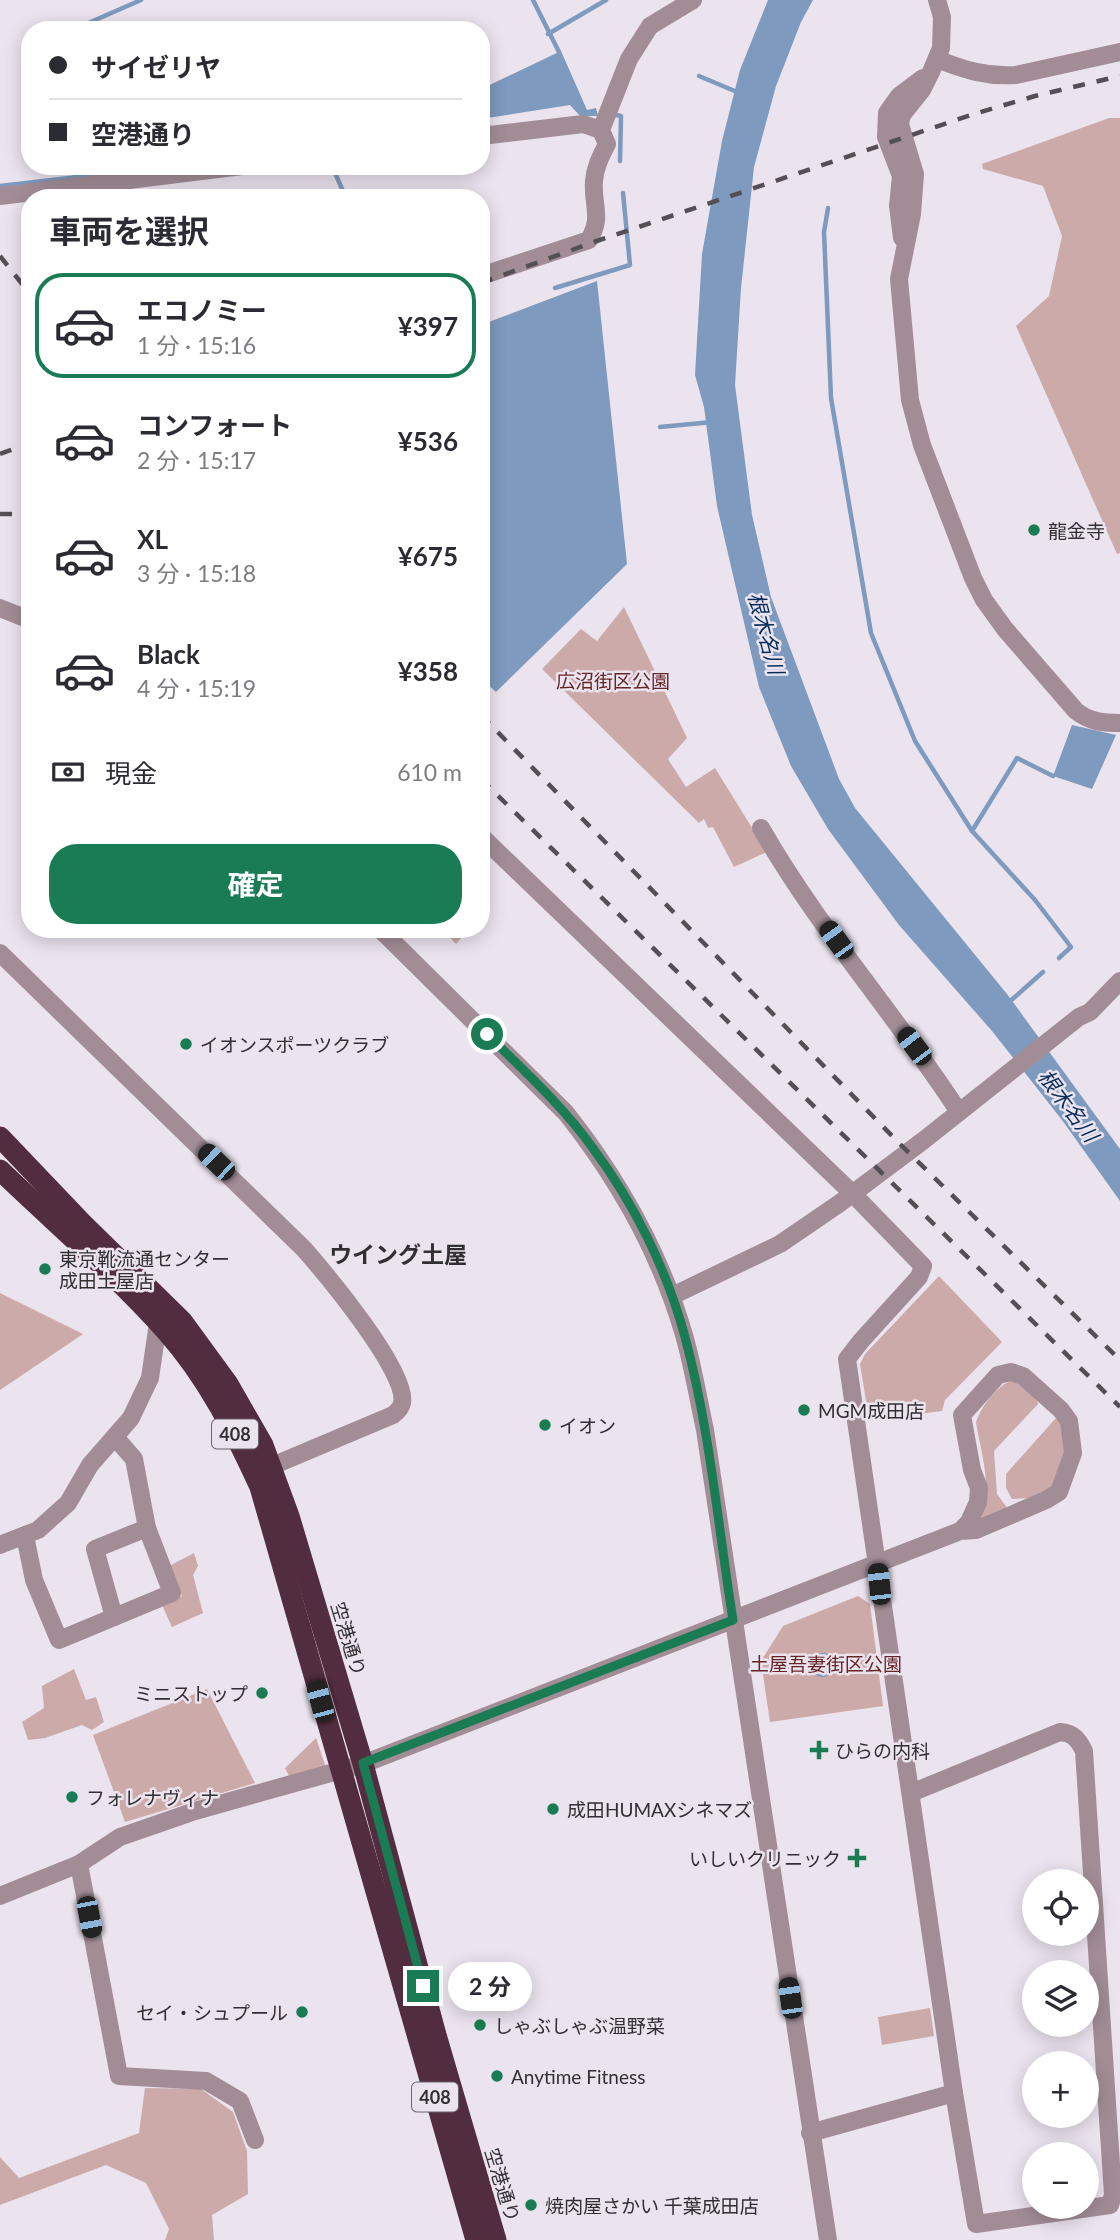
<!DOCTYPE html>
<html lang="ja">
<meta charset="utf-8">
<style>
:root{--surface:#fff;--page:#f2f2f3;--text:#2b2b33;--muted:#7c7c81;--line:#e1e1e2;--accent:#1a7c54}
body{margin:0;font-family:Lato,"Noto Sans JP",sans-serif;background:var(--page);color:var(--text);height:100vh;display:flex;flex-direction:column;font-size:26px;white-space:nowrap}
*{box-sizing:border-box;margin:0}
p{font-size:23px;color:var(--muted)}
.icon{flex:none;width:38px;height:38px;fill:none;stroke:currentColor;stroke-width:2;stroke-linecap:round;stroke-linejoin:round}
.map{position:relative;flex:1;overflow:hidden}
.drawer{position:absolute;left:21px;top:189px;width:469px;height:749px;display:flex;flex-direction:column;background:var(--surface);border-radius:28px;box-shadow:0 4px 18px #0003}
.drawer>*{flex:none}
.top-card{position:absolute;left:21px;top:21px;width:469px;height:154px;border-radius:28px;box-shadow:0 4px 18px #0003;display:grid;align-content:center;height:154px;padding:0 28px;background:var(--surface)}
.fabs{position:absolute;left:1022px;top:1869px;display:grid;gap:14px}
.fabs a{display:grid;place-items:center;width:77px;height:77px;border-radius:50%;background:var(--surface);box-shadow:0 4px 18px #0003;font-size:35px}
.end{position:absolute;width:32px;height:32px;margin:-16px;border:9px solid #1a7c54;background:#fff;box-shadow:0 0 0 4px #fff}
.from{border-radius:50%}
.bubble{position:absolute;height:49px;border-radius:24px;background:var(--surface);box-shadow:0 4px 18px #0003;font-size:23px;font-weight:700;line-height:49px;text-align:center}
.car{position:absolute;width:21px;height:42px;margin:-21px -10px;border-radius:9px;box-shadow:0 0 5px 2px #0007;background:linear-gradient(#222 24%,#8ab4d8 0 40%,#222 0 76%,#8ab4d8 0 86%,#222 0)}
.top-card b{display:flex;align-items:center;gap:24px;height:66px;font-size:26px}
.top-card b+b{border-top:2px solid var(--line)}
.top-card i{width:18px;height:18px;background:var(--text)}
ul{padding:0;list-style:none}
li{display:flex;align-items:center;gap:21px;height:105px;margin:0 14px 10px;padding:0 14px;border:4px solid transparent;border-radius:28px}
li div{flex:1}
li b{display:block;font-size:26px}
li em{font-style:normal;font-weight:700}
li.current{border-color:var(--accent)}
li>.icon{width:63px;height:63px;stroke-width:1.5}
h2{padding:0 28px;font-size:32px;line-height:84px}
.pay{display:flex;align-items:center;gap:18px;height:77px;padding:0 28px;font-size:26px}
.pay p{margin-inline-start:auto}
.button{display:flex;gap:14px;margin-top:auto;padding:14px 28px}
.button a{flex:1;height:80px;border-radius:28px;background:var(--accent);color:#fff;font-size:28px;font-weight:700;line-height:80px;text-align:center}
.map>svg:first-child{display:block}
.green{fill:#ccaaa9}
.water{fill:#7e9abe}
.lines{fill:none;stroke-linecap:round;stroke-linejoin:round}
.stream{stroke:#7e9abe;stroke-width:4.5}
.minor{stroke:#a28d96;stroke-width:18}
.highway{stroke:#522c3f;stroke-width:21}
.rail{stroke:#534f54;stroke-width:4.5;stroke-dasharray:12 12;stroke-linecap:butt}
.route{stroke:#1a7c54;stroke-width:9}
.poi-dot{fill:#1a7c54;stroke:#ebe3ee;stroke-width:2.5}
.labels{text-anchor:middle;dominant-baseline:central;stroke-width:5;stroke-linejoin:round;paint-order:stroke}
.shield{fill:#ebe3ee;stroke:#6a656b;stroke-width:2}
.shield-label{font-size:18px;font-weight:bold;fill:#322f33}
.poi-label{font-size:19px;fill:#322f33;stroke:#ebe3ee;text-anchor:start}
.park-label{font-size:19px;fill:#662628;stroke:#ebe3ee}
.street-label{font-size:19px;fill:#322f33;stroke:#ebe3ee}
.water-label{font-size:21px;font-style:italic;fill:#052d5a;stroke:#ebe3ee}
.quarter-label{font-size:23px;font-weight:bold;fill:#322f33;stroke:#ebe3ee}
</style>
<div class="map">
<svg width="1120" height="2240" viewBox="0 0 1120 2240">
<rect width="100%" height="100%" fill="#ebe3ee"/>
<!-- green -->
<g class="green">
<polygon points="1109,118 1120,118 1120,553 1117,554 1016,326 1049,296 1062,236 1043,186 983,169 982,164"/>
<polygon points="624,607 687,738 668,759 686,787 715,768 767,852 734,867 713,827 708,828 704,819 699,823 542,669 581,629 597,641"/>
<polygon points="442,929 463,929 466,933 456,944"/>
<polygon points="939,1276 1002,1342 945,1400 942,1411 869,1420 860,1364 865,1354"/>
<polygon points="0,1293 83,1334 0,1390"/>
<path d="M 1017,1379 L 1037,1398 L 1038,1404 L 994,1451 L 997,1494 L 1008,1509 L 979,1524 L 977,1519 C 996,1496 980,1450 976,1422 C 982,1405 999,1382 1017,1379 Z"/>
<polygon points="1056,1418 1062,1423 1065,1454 1052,1490 1036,1498 1012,1499 1006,1488 1006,1474"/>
<polygon points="194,1553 198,1566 193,1575 203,1613 172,1627 162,1605 182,1596 169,1566"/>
<polygon points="858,1596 870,1604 883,1706 770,1722 761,1661 783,1626"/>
<polygon points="74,1669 86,1700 96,1697 104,1722 92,1730 82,1725 45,1738 28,1740 22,1722 44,1708 42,1686"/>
<polygon points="207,1689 255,1783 125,1822 93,1735"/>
<polygon points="316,1738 326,1768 290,1778 285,1768"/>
<polygon points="930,2008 934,2036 882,2045 878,2017"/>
<polygon points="145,2088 201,2089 233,2112 247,2151 248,2194 212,2215 214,2240 165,2240 169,2229 146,2183 106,2165 0,2205 0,2157 19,2178 139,2133"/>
</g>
<!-- water -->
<g class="water">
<polygon points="768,0 813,0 801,22 776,86 754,167 741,288 735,385 752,515 771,597 839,779 855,808 1007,994 1120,1149 1120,1201 1062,1120 992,1031 899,925 828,829 791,766 759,687 717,506 704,407 695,375 702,254 722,141 740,70"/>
<polygon points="561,51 587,110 596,108 598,116 580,116 570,105 481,119 481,89"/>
<polygon points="597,281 627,564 496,692 481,678 481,325"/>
<polygon points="1072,725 1116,735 1092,789 1053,776"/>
<circle cx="823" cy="1665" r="12"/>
</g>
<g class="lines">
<!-- stream -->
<g class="stream">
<polyline points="533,0 559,52"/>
<polyline points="77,30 77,28 141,0"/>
<polyline points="548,34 606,0"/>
<polyline points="699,76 737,92"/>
<polyline points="611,114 621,116 620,161"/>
<polyline points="139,166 140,170"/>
<polyline points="332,166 346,198"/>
<polyline points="146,169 166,166"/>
<polyline points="0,186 120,172"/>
<polyline points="828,208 824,232 831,398 871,633 915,741 972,831"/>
<polyline points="555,288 630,265 623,193"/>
<polyline points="660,427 712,422"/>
<polyline points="1053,776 1017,758 972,831 1035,900 1071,947 1059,958"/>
<polyline points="1007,1004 1043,972"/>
</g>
<!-- minor -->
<g class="minor">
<path d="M 937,0 L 942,17 L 941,48 L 931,72 L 922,90 L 902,115 L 900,124 L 915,174 L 912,214 L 899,279 L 910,400 L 922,445 L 973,578 L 984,600 L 1005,629 L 1076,711 C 1090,722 1103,723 1120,723"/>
<path d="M 937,59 C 964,70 987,77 1016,75 L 1120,52"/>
<polyline points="481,136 583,124 601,130"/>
<polyline points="0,196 242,166"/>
<polyline points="902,238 898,206 901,176 886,137 887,113 899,96 923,78"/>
<path d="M 481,276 L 589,240 C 603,216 592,206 594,181 C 595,167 601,156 607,144 L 601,130 L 629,59 L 650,26 L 693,0"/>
<polyline points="0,608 30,620"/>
<path d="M 761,828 C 818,928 896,1015 959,1112"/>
<path d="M 481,836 L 853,1194 L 923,1266 L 919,1277 L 861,1341 L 847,1359 L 954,2093 L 976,2224 L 1110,2205 L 1113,2195 L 1084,1751 C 1078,1739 1073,1733 1060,1732 L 911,1793"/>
<path d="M 380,929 L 566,1113 C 619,1180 660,1252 684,1335 C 693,1366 698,1398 705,1430 L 828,2240"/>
<path d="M 0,953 L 304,1249 C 325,1273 409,1373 402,1403 C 401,1408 397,1412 393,1415 L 272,1466"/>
<polyline points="672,1296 780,1244 840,1203 924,1140 1079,1017 1090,1012 1120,981"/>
<polyline points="25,1536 34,1580 59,1640 172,1593 147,1528 134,1459 115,1437"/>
<polyline points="0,1545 38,1530 68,1503 90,1465 131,1418 150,1378 158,1323 164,1317"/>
<polyline points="114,1617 95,1549 147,1528"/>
<polyline points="79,1864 119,2076 206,2081 240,2101 255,2140"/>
<polyline points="0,1896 79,1864 120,1837 195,1811 363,1764 960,1531 976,1530 1046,1500 1059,1492 1073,1453 1069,1421 1061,1410 1023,1376 1011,1372 998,1375 962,1415 972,1470 979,1488 978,1502 969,1522 960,1531"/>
<polyline points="810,2133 954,2093"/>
</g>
<!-- highway -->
<g class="highway">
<polyline points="0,1137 82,1223 182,1321 228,1384 263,1445 289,1516 363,1764 436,2035 496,2240"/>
<path d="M 0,1170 C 55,1223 115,1274 166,1331 C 207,1377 235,1432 260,1487 L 476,2240"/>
</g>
<!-- rail -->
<g class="rail">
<polyline points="0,256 30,294"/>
<polyline points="481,283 594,242 974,114 1035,96 1120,76"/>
<polyline points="0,454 30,443"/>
<polyline points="0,514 30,514"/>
<polyline points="481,715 900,1144 1120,1360"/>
<polyline points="481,779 1120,1407"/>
</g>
</g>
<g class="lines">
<!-- route -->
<path class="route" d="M 423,1986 L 363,1763 L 733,1620 C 718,1526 710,1430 685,1337 C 667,1270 634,1203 592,1147 C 562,1105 523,1070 487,1034"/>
</g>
<!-- markers -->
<g class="poi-dot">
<circle cx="1034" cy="530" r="7"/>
<circle cx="186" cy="1044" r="7"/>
<circle cx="45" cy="1269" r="7"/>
<circle cx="804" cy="1410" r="7"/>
<circle cx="545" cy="1425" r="7"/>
<circle cx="262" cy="1693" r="7"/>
<path d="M815.5 1739.5h7v7h7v7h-7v7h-7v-7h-7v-7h7z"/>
<circle cx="72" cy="1797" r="7"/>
<circle cx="553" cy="1809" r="7"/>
<path d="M853.5 1847.5h7v7h7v7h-7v7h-7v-7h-7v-7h7z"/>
<circle cx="302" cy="2012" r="7"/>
<circle cx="480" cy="2025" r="7"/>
<circle cx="497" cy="2076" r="7"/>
<circle cx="531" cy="2205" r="7"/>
</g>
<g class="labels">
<!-- shield labels -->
<g class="shield">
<rect x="212" y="1419.5" width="46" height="29" rx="5"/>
<rect x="412" y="2082.5" width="46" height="29" rx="5"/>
</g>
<g class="shield-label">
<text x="235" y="1434">408</text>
<text x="435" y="2097">408</text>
</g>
<!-- poi labels -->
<g class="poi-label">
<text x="1048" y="530">龍金寺</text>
<text x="200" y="1044">イオンスポーツクラブ</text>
<text x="59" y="1258">東京靴流通センター<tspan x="59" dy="22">成田土屋店</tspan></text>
<text x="818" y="1410">MGM成田店</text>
<text x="559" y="1425">イオン</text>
<text x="248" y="1693" text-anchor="end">ミニストップ</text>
<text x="835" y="1750">ひらの内科</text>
<text x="86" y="1797">フォレナヴィナ</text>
<text x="567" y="1809">成田HUMAXシネマズ</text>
<text x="841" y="1858" text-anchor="end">いしいクリニック</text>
<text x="288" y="2012" text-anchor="end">セイ・シュプール</text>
<text x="494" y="2025">しゃぶしゃぶ温野菜</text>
<text x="511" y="2076">Anytime Fitness</text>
<text x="545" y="2205">焼肉屋さかい 千葉成田店</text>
</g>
<!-- park labels -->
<g class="park-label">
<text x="613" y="680">広沼街区公園</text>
<text x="826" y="1663">土屋吾妻街区公園</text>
</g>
<!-- street labels -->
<g class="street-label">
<text transform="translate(349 1639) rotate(73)">空港通り</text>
<text transform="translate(503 2185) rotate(73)">空港通り</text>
</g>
<!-- water labels -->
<g class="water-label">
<text transform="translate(767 633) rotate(75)">根木名川</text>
<text transform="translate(1069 1105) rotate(53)">根木名川</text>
</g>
<!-- quarter labels -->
<g class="quarter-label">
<text x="398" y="1254">ウイング土屋</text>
</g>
</g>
</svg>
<div class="fabs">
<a><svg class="icon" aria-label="locate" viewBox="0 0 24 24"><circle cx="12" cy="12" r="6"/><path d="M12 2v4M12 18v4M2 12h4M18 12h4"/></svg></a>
<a><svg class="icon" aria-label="layers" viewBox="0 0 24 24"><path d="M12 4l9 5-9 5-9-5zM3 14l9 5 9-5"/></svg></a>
<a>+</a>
<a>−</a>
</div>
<i class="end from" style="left:487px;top:1034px"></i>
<i class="end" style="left:423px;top:1986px"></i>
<div class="bubble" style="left:448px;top:1962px;width:84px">2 分</div>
<i class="car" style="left:836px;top:940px;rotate:324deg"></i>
<i class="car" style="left:914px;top:1046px;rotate:323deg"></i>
<i class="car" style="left:216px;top:1162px;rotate:314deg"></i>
<i class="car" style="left:879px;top:1584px;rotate:354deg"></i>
<i class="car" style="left:320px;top:1701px;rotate:345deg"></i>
<i class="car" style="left:89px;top:1917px;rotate:169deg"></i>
<i class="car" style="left:790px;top:1998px;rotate:352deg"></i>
<div class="top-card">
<b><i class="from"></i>サイゼリヤ</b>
<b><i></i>空港通り</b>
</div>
<section class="drawer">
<h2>車両を選択</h2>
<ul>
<li class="current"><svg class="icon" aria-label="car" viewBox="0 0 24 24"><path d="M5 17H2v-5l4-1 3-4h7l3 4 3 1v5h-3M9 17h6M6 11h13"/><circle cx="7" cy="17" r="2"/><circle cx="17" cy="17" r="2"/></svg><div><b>エコノミー</b><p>1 分 · 15:16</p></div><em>¥397</em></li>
<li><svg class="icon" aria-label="car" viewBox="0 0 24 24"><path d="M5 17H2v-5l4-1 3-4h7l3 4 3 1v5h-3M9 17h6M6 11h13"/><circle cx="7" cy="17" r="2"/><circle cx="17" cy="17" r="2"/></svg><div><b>コンフォート</b><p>2 分 · 15:17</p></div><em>¥536</em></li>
<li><svg class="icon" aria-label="car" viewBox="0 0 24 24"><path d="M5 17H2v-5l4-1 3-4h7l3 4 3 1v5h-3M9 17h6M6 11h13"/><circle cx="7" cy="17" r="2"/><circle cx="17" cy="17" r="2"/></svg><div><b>XL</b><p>3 分 · 15:18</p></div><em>¥675</em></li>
<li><svg class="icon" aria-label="car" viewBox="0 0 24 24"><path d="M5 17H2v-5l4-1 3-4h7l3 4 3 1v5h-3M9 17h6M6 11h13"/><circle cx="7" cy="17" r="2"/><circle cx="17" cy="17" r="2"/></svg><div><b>Black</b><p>4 分 · 15:19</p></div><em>¥358</em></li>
</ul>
<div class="pay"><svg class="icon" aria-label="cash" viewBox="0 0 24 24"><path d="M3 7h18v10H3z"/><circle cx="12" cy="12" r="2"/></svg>現金<p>610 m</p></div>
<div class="button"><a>確定</a></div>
</section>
</div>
